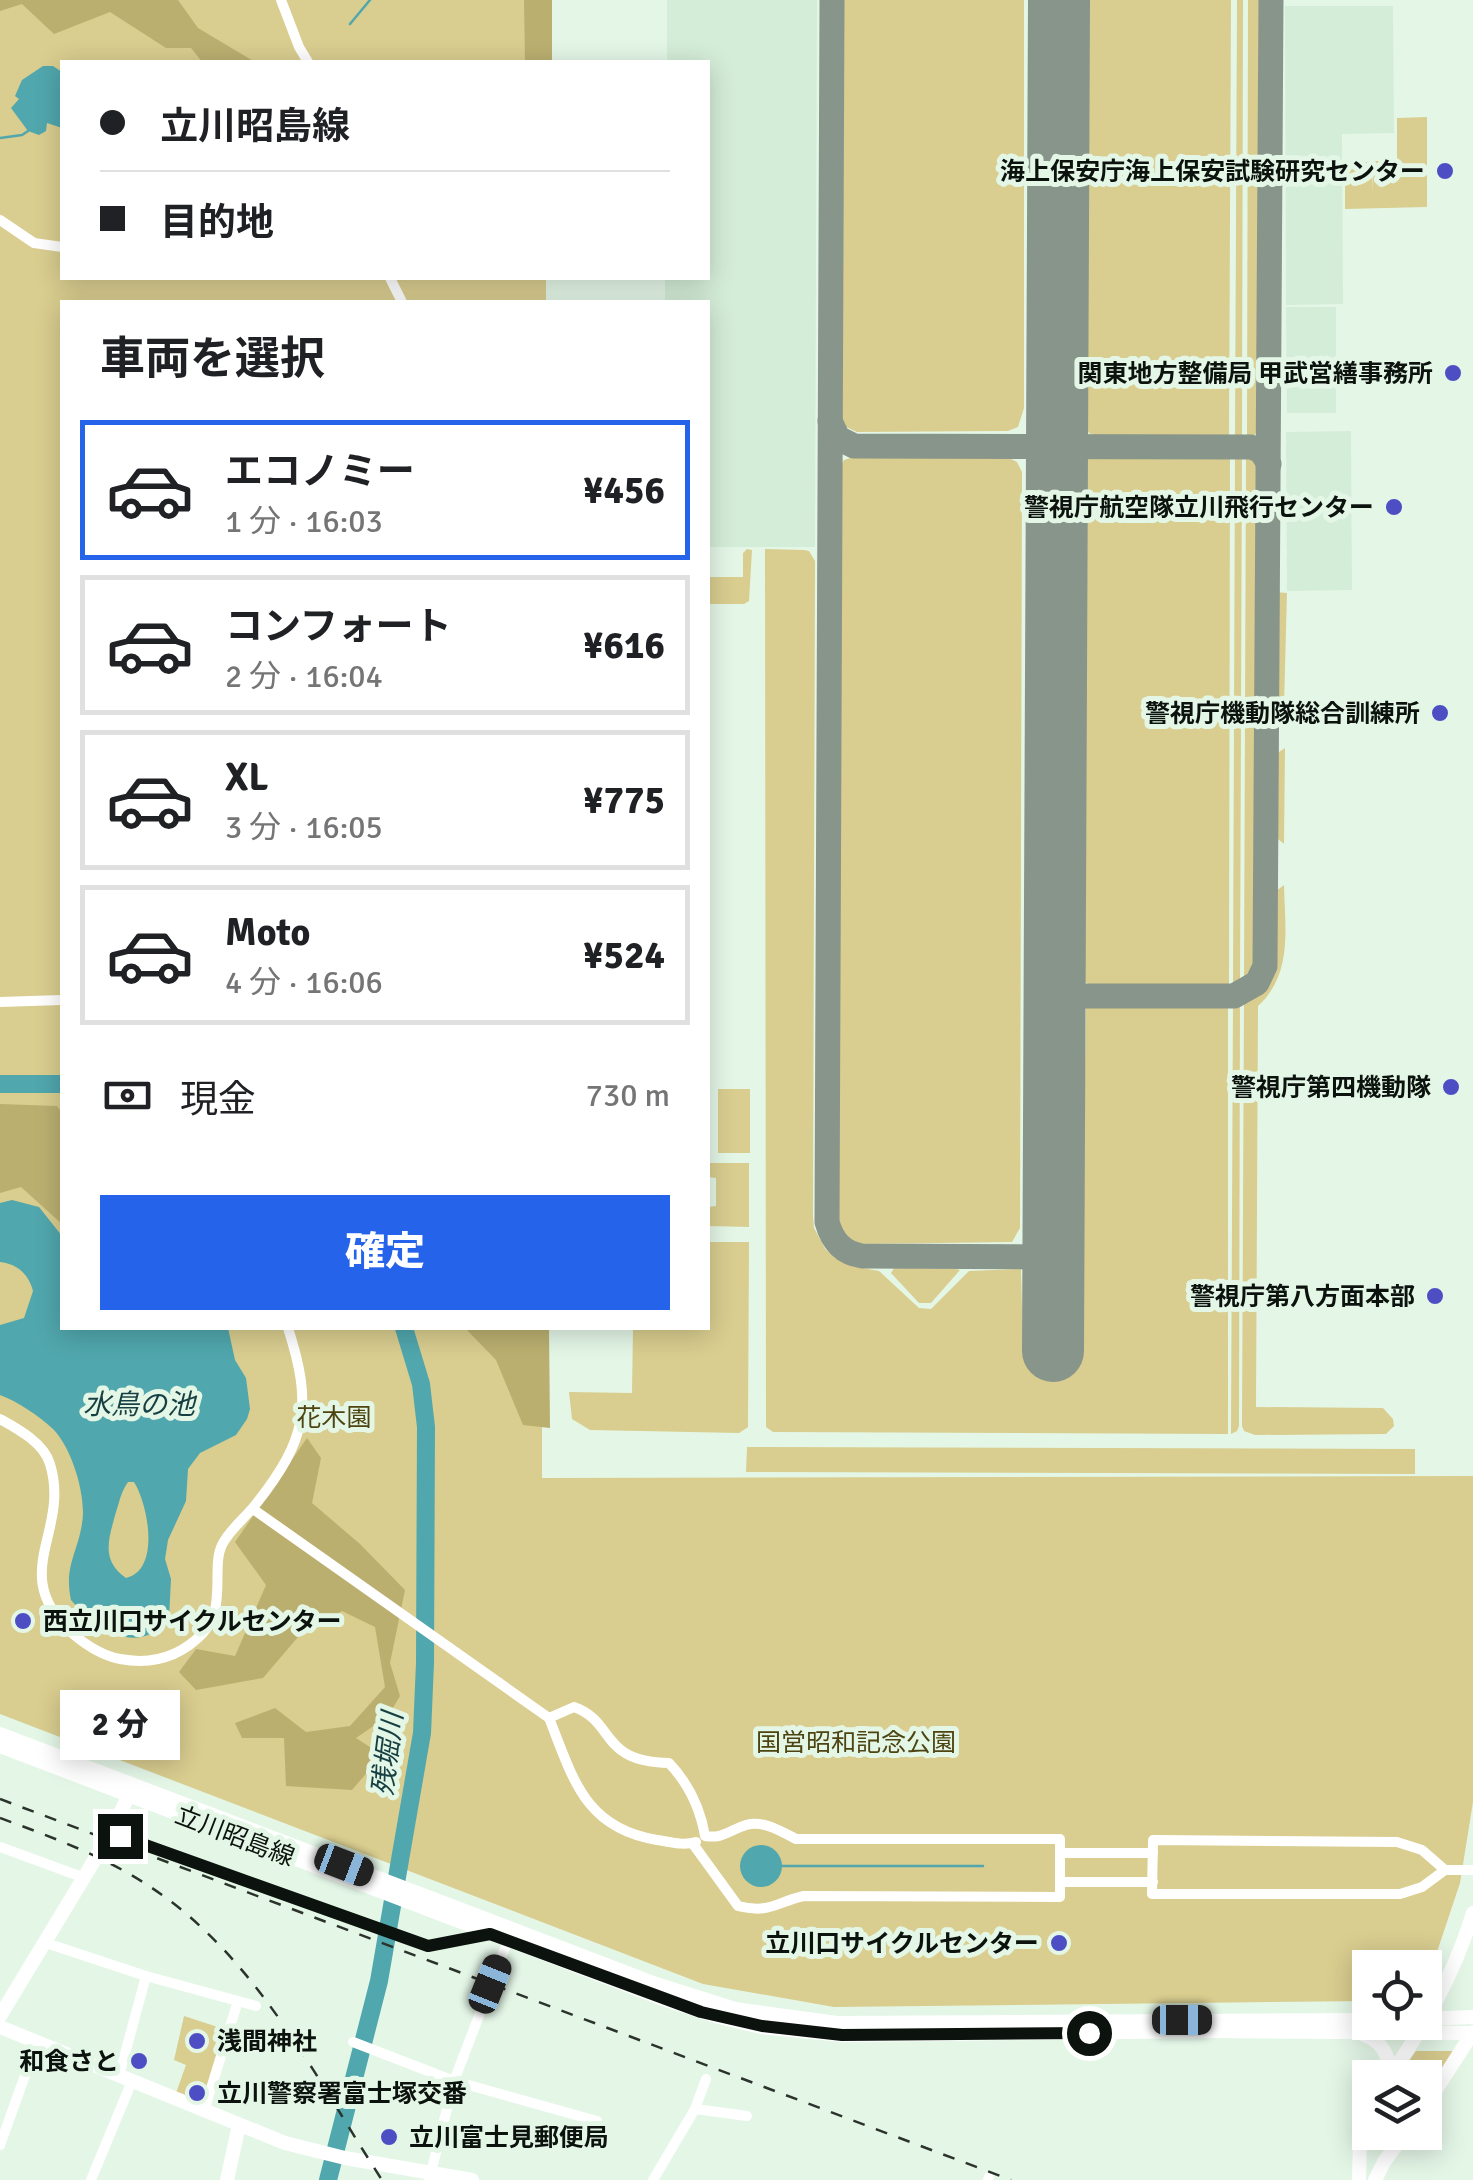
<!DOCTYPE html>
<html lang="ja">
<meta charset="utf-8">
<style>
:root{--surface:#fff;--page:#f2f2f2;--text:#202124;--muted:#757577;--line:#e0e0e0;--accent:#2563eb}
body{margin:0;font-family:Signika,"Noto Sans JP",sans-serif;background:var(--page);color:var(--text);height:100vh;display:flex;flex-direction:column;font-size:38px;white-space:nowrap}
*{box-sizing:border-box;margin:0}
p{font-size:32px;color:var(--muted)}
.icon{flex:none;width:55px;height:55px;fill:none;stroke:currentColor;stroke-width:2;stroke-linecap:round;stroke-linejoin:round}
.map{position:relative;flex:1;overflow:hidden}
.side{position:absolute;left:60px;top:300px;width:650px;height:1030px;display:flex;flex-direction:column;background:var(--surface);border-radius:0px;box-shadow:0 5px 25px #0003}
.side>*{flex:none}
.banner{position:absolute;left:60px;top:60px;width:650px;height:220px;border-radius:0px;box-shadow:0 5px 25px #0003;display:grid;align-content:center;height:220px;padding:0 40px;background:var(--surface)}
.controls{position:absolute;left:1352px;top:1950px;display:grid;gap:20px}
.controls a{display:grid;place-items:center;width:90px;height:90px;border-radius:0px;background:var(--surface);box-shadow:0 5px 25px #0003;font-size:50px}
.end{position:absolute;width:45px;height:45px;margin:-22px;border:12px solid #0c120d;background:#fff;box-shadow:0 0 0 5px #fff}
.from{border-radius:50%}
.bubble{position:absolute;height:70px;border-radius:0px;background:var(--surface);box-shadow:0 5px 25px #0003;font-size:32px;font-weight:800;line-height:70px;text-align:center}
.car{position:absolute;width:30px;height:60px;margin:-30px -15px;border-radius:12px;box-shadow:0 0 8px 2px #0007;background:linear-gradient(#222 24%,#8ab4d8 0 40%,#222 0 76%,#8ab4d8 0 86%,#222 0)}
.banner b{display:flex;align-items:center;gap:35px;height:95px;font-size:38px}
.banner b+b{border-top:2px solid var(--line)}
.banner i{width:25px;height:25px;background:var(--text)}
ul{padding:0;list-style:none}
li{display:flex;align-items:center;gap:30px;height:140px;margin:0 20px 15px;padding:0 20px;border:5px solid var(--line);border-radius:0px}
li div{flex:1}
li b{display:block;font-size:38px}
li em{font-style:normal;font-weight:800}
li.current{border-color:var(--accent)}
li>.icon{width:90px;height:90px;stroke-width:1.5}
h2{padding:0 40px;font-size:45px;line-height:120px}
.pay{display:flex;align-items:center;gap:25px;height:110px;padding:0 40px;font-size:38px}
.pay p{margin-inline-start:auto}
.button{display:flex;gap:20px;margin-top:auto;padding:20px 40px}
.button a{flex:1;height:115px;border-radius:0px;background:var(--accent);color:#fff;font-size:40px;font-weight:800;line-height:115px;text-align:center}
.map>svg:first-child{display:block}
.built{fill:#d4edd8}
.green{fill:#d9cd8f}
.forest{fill:#bbaf70}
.water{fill:#50a7ad;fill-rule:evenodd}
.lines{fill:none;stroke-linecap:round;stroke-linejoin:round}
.stream{stroke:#50a7ad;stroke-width:2.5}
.river{stroke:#50a7ad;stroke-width:18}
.taxiway{stroke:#88958a;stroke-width:25}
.runway{stroke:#88958a;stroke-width:62}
.street{stroke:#fff;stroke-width:10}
.secondary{stroke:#fff;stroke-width:14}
.rail{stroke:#2b332c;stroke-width:2.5;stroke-dasharray:12 12;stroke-linecap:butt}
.route{stroke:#0c120d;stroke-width:12}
.poi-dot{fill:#4e4ec4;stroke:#e4f7e7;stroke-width:4}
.labels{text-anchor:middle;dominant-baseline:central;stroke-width:10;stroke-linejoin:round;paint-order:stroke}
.poi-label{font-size:25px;font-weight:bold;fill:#0c120d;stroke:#e4f7e7;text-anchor:end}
.park-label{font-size:25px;fill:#4d4412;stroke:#e4f7e7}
.street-label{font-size:25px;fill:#0c120d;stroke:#e4f7e7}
.water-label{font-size:28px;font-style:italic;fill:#163f42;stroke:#e4f7e7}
</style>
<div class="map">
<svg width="1473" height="2180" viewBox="0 0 1473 2180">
<rect width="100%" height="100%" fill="#e4f7e7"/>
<!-- built -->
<g class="built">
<polygon points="667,0 817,0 815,547 708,547 708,302 665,302 665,278 708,278 708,62 667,62"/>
<polygon points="1285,6 1393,6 1394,133 1342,134 1343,304 1286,305"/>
<polygon points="1286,307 1336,307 1336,413 1287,413"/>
<polygon points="1351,431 1352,590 1287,591 1286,432"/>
</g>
<!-- green -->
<g class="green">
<polygon points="0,0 547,0 546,62 62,62 62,278 546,278 546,302 62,302 62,1328 542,1328 542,1478 1473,1476 1473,1802 1460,1883 1429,1976 1425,1976 1425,1968 1370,1968 1370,2001 834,2007 703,1984 0,1714"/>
<polygon points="841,0 1024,0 1024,408 1018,427 1008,431 857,432 842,425 840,414"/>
<polygon points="1086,0 1231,0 1229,438 1102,438 1089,433 1085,426"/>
<polygon points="1237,0 1243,0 1242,438 1235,438"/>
<polygon points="1248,0 1261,0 1259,425 1254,437 1247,438"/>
<polygon points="1427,117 1427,207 1345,209 1345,162 1372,162 1373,194 1373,161 1397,161 1397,118"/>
<polygon points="1098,451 1230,451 1229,988 1096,988 1085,982 1084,463 1087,456"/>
<polygon points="1235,451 1242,451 1240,983 1233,987"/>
<polygon points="1246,452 1256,454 1260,463 1258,947 1255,966 1244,981"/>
<polygon points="853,457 1007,457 1017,462 1022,472 1020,1228 1012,1242 861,1244 852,1241 838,1225 840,467 844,460"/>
<polygon points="747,549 752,550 749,601 744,604 708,604 708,577 743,577 743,553"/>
<polygon points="765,549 804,550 809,551 815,561 813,1216 814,1228 826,1250 852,1266 879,1271 919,1308 931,1309 969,1271 1021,1269 1023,1350 1081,1351 1086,1006 1095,1001 1228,1000 1228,1434 773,1432 766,1427"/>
<polygon points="1275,592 1287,593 1284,706 1272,700"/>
<polygon points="1285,748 1284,844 1272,834 1273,756"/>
<path d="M 1284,885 C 1285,929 1293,974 1258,1006 L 1256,1407 L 1383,1408 L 1393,1419 L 1394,1426 L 1386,1434 L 1255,1435 L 1244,1431 L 1242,1426 L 1244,996 C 1281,978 1271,928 1271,895 Z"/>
<polygon points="1240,997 1239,1426 1237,1431 1231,1434 1233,1000"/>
<rect x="718" y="1089" width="32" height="64"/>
<polygon points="708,1163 749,1163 749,1227 708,1226 708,1207 716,1206 716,1178 708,1177"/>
<polygon points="708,1242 749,1242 748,1427 739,1433 590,1430 572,1419 569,1392 632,1393 633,1328 708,1328"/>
<polygon points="894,1268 956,1269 960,1270 931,1303 919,1303 891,1273"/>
<polygon points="747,1447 1415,1449 1415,1474 746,1472"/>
<polygon points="184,2016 227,2030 201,2103 176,2093 186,2065 174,2060"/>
<polygon points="1416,2051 1455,2051 1425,2099 1425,2078 1397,2078"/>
</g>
<!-- forest -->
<g class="forest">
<polygon points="0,0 178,0 198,28 255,62 202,62 191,48 166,48 110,12 54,34 22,4 0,11"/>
<polygon points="524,0 552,0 552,62 525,62"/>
<polygon points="0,1104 57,1106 62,1113 62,1224 21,1187 0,1193"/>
<polygon points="465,1328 549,1328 550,1428 523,1425 496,1360"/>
<polygon points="307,1438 321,1458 312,1503 360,1544 405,1590 390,1663 400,1696 388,1716 356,1738 382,1755 352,1790 286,1786 284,1738 242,1738 235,1723 275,1708 306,1732 350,1726 385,1687 375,1627 342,1611 298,1637 263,1678 196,1690 179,1672 196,1649 235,1656 266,1585 235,1542"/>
</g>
<!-- water -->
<g class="water">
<polygon points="43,66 53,66 62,72 62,128 47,123 46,131 39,135 28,131 11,108 19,99 15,96 22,80"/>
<path d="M 12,1200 L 39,1207 L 62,1236 L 62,1328 L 228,1328 L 235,1360 L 246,1378 L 250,1409 L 247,1419 L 236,1435 L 200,1453 L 188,1469 L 186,1501 L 168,1540 L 165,1559 L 171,1579 L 169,1619 C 163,1624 156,1631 150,1634 C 121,1648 88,1620 71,1600 C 64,1567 77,1554 82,1524 C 87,1497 72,1448 53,1429 C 39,1416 17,1401 0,1395 L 0,1325 L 24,1318 L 33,1291 C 29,1275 18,1264 0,1262 L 0,1203 ZM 128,1482 L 134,1482 C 148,1504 161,1570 126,1578 C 100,1560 109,1538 116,1512 C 120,1500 121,1492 128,1482 Z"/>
<circle cx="761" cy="1866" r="21"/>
</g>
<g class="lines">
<!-- stream -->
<g class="stream">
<polyline points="350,24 370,0"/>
<polyline points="0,138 22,135 28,131"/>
<polyline points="782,1866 983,1866"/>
</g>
<!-- river -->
<g class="river">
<polyline points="0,1084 62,1084"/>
<polyline points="328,2180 379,1981 422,1733 425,1663 426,1427 421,1384 404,1328"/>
</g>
<!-- taxiway -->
<g class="taxiway">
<path d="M 832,0 L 827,1222 C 832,1240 842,1253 862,1256 L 1053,1257"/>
<polyline points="830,421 838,438 854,446 1251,447 1261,451 1269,464"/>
<polyline points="1055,996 1234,996 1257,983 1265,966 1271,0"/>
</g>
<!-- runway -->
<polyline class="runway" points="1053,1351 1059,0"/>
<!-- street -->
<g class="street">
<polyline points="281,0 299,47 308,62"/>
<polyline points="0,220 34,243 62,247"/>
<polyline points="390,278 402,302"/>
<polyline points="0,1002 62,1000"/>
<path d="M 0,1419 C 18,1429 44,1443 50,1464 C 71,1533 6,1573 73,1634 C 86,1645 104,1656 120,1659 C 152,1665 180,1657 203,1633 C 227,1607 211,1567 222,1545 C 229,1530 246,1517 256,1504 C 307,1439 313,1406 288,1328"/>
<path d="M 253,1509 L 549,1718 L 574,1707 C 616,1722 599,1762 669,1763 C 689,1784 700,1807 705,1836 C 723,1839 730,1830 746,1825 C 763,1820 781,1831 796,1839 L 1060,1839 L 1060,1897 L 804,1896 C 776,1902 770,1914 738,1906 L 693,1844"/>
<path d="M 549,1718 C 573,1778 584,1828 657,1840 C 671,1842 683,1846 696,1842"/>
<polyline points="120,1836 428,1946 488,1934"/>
<polygon points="1153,1840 1397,1842 1422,1850 1445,1870 1422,1887 1400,1894 1152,1894"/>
<polyline points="0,1847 82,1877"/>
<polyline points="1060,1853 1153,1853"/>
<polyline points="1445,1870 1473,1870"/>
<polyline points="1060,1882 1153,1882"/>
<polyline points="43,1942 146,1976 256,2006"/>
<polyline points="353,2042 454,2081 597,2121"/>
<polyline points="119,2076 146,1976"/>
<polyline points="695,2109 747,2116"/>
<polyline points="204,2111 238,2001"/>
<polyline points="0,2145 37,2042"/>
<polyline points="91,2180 132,2081"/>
<polyline points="429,2180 454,2081 510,1935"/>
<polyline points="653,2180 695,2109 706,2079"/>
<polyline points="988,2180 989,2177"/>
</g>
<!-- secondary -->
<g class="secondary">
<polyline points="0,1734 656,1984 735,2009 837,2023 1370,2020"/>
<polyline points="0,1746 663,1999 719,2017 761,2027 842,2035 1214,2031 1473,2033"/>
<polyline points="0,2016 112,1831 131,1790"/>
<polyline points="1425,2019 1473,2017"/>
<polyline points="0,2027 285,2143 345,2158 472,2180"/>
<path d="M 1364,2035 C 1383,2042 1391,2057 1388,2077"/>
<path d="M 1388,2078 C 1426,2026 1454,1974 1473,1913"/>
<polyline points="1425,2107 1473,2032"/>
<polyline points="227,2180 239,2125"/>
<polyline points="1359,2180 1360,2139 1370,2107"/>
<polyline points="1375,2180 1384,2162 1406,2132"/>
</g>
<!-- rail -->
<g class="rail">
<polyline points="0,1799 1011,2180"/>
<path d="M 0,1818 C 52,1837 106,1857 152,1888 C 257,1958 315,2077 382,2180"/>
</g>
</g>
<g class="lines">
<!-- route -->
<polyline class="route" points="120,1836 428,1946 490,1934 701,2012 762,2026 842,2035 1089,2033"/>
</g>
<!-- markers -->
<g class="poi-dot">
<circle cx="1445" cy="171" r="10"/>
<circle cx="1453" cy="373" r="10"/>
<circle cx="1394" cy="507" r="10"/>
<circle cx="1440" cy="713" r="10"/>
<circle cx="1451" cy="1087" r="10"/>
<circle cx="1435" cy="1296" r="10"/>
<circle cx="23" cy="1621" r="10"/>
<circle cx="1059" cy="1943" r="10"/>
<circle cx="197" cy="2041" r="10"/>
<circle cx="139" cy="2061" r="10"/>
<circle cx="197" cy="2093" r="10"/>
<circle cx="389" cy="2137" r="10"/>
</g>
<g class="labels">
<!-- poi labels -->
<g class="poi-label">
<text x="1425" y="171">海上保安庁海上保安試験研究センター</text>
<text x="1433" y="373">関東地方整備局 甲武営繕事務所</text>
<text x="1374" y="507">警視庁航空隊立川飛行センター</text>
<text x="1420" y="713">警視庁機動隊総合訓練所</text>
<text x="1431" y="1087">警視庁第四機動隊</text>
<text x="1415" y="1296">警視庁第八方面本部</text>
<text x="43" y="1621" text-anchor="start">西立川口サイクルセンター</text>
<text x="1039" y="1943">立川口サイクルセンター</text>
<text x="217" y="2041" text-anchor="start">浅間神社</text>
<text x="119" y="2061">和食さと</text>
<text x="217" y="2093" text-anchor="start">立川警察署富士塚交番</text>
<text x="409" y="2137" text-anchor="start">立川富士見郵便局</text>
</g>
<!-- park labels -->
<g class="park-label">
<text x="334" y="1417">花木園</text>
<text x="856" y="1742">国営昭和記念公園</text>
</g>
<!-- street labels -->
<g class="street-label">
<text transform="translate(235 1836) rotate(21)">立川昭島線</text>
</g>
<!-- water labels -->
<g class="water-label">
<text x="139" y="1405">水鳥の池</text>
<text transform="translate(388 1754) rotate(-83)">残堀川</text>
</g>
</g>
</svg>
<div class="controls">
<a><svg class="icon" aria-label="locate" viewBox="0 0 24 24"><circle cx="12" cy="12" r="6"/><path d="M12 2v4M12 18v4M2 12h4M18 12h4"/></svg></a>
<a><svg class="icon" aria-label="layers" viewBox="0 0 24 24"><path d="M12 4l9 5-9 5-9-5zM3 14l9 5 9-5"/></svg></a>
</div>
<i class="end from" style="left:1089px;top:2033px"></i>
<i class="end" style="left:120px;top:1836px"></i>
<div class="bubble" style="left:60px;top:1690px;width:120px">2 分</div>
<i class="car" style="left:344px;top:1865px;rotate:111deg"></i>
<i class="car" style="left:490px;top:1984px;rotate:22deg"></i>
<i class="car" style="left:1182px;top:2020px;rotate:90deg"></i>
<div class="banner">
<b><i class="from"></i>立川昭島線</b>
<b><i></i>目的地</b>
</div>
<section class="side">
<h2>車両を選択</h2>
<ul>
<li class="current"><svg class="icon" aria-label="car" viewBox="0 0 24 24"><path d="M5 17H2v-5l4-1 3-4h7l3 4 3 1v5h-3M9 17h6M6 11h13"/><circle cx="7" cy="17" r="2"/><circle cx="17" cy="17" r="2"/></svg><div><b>エコノミー</b><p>1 分 · 16:03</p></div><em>¥456</em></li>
<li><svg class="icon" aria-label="car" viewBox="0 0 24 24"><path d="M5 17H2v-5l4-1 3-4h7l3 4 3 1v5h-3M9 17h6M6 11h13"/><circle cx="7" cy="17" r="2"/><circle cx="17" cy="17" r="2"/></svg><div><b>コンフォート</b><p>2 分 · 16:04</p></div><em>¥616</em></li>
<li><svg class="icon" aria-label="car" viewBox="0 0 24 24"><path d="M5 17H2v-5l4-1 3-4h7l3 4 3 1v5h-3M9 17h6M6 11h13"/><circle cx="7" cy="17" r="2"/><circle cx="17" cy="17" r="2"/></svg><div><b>XL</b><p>3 分 · 16:05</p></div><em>¥775</em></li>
<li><svg class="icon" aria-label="car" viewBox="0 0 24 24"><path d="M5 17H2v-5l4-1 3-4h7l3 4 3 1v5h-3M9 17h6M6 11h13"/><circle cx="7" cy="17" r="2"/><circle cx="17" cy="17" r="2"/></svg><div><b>Moto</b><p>4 分 · 16:06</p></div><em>¥524</em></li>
</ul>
<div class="pay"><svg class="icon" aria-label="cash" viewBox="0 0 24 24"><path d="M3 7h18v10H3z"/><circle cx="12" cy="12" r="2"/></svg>現金<p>730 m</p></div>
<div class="button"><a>確定</a></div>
</section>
</div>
